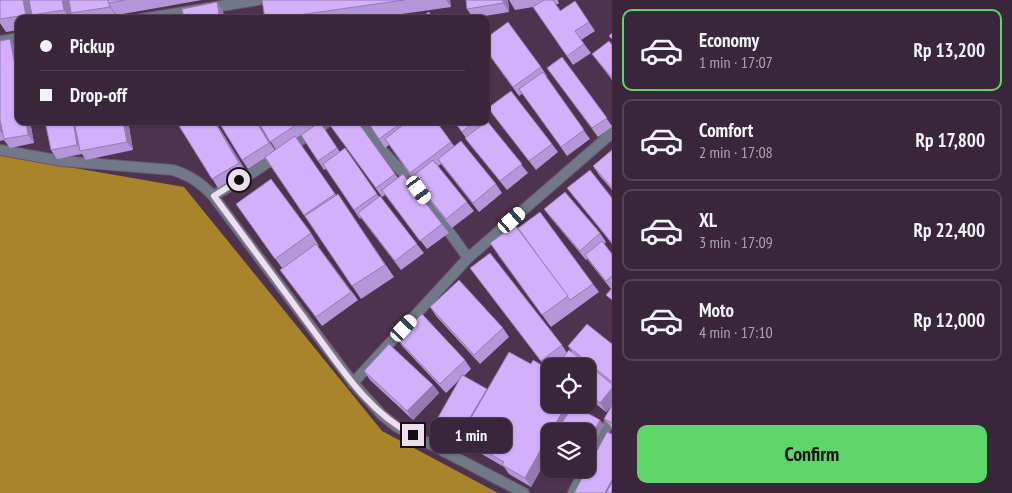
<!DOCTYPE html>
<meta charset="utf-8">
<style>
:root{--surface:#3a263b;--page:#412e42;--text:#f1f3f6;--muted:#aba5af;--line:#544355;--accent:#5fd56b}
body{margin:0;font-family:"PT Sans Narrow",sans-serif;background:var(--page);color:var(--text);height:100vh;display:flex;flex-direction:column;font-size:19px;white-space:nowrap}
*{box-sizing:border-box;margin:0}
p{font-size:16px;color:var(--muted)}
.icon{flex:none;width:28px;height:28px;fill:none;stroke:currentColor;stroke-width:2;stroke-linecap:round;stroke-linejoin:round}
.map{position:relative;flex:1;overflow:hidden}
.details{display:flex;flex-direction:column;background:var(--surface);width:400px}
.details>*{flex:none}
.top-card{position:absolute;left:15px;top:15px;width:475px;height:110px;border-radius:10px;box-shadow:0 1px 4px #0004,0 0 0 1px var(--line);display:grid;align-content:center;height:110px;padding:0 25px;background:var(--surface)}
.buttons{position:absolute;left:541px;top:358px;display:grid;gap:10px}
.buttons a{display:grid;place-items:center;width:55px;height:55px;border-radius:10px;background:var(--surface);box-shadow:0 1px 4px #0004,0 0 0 1px var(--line);font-size:25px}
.end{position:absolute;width:22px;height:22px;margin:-11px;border:6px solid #efdeef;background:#111;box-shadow:0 0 0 2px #111}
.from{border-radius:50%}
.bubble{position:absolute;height:35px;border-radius:10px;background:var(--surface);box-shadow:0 1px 4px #0004,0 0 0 1px var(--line);font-size:16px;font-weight:600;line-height:35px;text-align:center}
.car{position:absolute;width:15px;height:30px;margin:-15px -8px;border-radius:6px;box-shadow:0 0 4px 1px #0007;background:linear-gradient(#fff 24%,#345 0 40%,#fff 0 76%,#345 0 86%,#fff 0)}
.top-card b{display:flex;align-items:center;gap:18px;height:48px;font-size:19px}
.top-card b+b{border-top:1px solid var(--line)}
.top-card i{width:12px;height:12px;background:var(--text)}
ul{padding:9px 0 0;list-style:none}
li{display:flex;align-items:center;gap:15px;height:82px;margin:0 10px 8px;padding:0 15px;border:2px solid var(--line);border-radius:10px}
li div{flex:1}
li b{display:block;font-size:19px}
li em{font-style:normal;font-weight:600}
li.current{border-color:var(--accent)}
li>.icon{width:45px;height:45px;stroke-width:1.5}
.action{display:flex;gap:10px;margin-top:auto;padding:10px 25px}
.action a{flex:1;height:58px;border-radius:10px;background:var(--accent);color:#111;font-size:20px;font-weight:600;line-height:58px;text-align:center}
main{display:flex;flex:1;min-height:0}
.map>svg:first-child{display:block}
.water{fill:#a9842b}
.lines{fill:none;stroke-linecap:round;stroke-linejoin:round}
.street-casing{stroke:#6b526c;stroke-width:12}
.street{stroke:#717989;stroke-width:10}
.wall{fill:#b596d9}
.shaded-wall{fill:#947ab0}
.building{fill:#d3affc;stroke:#947ab0}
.route{stroke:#efdeef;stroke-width:6}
</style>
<main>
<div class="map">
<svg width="612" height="493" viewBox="0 0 612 493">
<rect width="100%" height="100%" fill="#4e334f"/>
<!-- water -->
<polygon class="water" points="0,155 184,187 382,431 498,493 0,493"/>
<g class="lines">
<defs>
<g id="street">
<polyline points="141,19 258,0"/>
<polyline points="0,41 19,38"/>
<polyline points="360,121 378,146 419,190 468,258"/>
<path d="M 0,150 L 62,161 L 173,170 C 191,176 201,183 213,196 L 353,383 L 382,415 L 397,427 L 524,493"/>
<polyline points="213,196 252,173 329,121"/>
<polyline points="353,383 468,258 612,133"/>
<polyline points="588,463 612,417"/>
<polyline points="573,493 585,469"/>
</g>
</defs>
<!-- street casing -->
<use href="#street" class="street-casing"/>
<!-- street -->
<use href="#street" class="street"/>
</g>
<!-- wall -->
<g class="wall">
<polygon points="0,0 202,0 117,15 115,13 116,16 98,19 75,19 71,13 70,7 72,19 34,19 32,16 33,19 19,19 19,30 6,32 0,23"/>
<polygon points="262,0 450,0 451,7 367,19 265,19"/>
<polygon points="466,0 508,0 509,12 473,18 467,9"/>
<polygon points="509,0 558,0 559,4 556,4 561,11 575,1 595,31 581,40 591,53 573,65 533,7 515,10"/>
<polygon points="0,41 17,48 19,59 19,121 30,121 34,143 10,148 4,140 0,141"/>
<polygon points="612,45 612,80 592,54"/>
<polygon points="486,51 541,67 547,76 546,77 590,139 567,156 523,93 519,96"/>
<polygon points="562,57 612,126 612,127 598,137 547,68"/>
<polygon points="488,108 552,144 558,152 536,170"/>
<polygon points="486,120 528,173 507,190 472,147 465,138 466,138 454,121 486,121"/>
<polygon points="45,121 128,121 133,150 86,160 82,154 57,159 51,150"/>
<polygon points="176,121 215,121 246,171 218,188"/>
<polygon points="257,121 275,150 276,150 258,121 310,121 313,127 296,138 336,195 346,206 394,277 361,299 265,158 248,169 242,160"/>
<polygon points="311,121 321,121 314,125"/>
<polygon points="327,121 357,121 398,178 442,224 449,233 427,249 385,195 382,197"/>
<polygon points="367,121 436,121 454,146 496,184 502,193 479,212 441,164 438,166 474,211 452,228 418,186 389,145 385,148"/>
<polygon points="320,122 340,152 345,148 379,197 424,253 401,270 361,218 360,219 326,169 324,170 301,135"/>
<polygon points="612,150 612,190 599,175 593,166"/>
<polygon points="567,188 612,198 612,244 574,197"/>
<polygon points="236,204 311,233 319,246 318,246 358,300 322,326 287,279 282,268"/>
<polygon points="544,209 600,233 606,242 604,244 612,254 612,300 611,289 587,259 586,260 550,217"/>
<polygon points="518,228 593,284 599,292 551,327 498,255"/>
<polygon points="470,268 562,345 567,353 572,352 568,346 612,344 612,405 606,412 590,399 588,402 588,366 563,358 552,366 550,366 550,368 548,369 550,404 572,406 604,425 593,443 588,440 588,431 572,431 565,427 550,431 550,453 531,487 509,474 504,467 442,431 435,423 459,380 446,393 403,347 396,338 465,360 471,369 464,376 488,390 531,364 546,368"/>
<polygon points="430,307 503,328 509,337 480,364 436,316"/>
<polygon points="364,371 433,385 439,393 413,420 370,380"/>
<polygon points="612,405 612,428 604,419"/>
</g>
<!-- shaded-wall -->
<g class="shaded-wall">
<polygon points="23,0 30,0 33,19 28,19 26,15"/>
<polygon points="62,0 69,0 72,19 70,19 64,10"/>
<polygon points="446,0 450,0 451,7"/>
<polygon points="503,0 508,0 509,12 503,3"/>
<polygon points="217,2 223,11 225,19 220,19"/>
<polygon points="109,4 115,13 116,16 110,7"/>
<polygon points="10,39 17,48 19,59 19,84"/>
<polygon points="0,104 7,140 0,131"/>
<polygon points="26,121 30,121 34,143 28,135"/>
<polygon points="73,121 77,121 82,151 77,145"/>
<polygon points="123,121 128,121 133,150 127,142"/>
<polygon points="214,121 215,121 246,171 239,163"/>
<polygon points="256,121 257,121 276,152 269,143"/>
<polygon points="550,381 550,393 546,387"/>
<polygon points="433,385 439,393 413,420 407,411"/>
<polygon points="612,388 612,405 606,412 600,403"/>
<polygon points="487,389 493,397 460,437 466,445 459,436"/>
<polygon points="567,404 571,404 575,409 562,423 565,427 563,431 551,431"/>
<polygon points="600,420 604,425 593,443 590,438"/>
<polygon points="550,433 550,453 531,487 525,478"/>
</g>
<!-- building -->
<g class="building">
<polygon points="0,0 23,0 26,15 0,19"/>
<polygon points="29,0 62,0 64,10 32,15"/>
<polygon points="69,0 108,0 110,7 71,13"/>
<polygon points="108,0 125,0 109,3"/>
<polygon points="262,0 404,0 270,19 265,19"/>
<polygon points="466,0 503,0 503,3 467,9"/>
<polygon points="544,0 553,0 560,11 575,1 589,22 575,31 584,44 567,56 533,7"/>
<polygon points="217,2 220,19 184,19 182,9"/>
<polygon points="429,12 433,19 418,19"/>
<polygon points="508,22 541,67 513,87 486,50 486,38"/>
<polygon points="612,33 612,39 609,36"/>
<polygon points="10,39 19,84 19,121 26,121 28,135 4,139 0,120 0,41"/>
<polygon points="609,41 612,45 612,78 592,54"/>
<polygon points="562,57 607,118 592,128 547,68"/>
<polygon points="543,72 584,130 561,147 519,89"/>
<polygon points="511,91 552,144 529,161 488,108"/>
<polygon points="45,121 73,121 77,145 51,150"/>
<polygon points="74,121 123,121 127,142 80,151"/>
<polygon points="176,121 214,121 239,163 212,179"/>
<polygon points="218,121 256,121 269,143 242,160"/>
<polygon points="258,121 302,121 270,142"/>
<polygon points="327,121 357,121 395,174 376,188"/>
<polygon points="367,121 404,121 379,139"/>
<polygon points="408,121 436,121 451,142 410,173 385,139"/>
<polygon points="454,121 475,121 462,132"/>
<polygon points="487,121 522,164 500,181 465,138"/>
<polygon points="320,122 337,148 318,161 301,135"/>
<polygon points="295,136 335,194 304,215 265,157"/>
<polygon points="461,141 496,184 473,203 438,159"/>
<polygon points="345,148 377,194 354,210 323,164"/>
<polygon points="612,150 612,188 593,166"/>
<polygon points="433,160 467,202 446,219 412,177"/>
<polygon points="590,170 612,198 612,243 567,188"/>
<polygon points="403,174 442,224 420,241 382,190"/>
<polygon points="271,179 311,233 275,259 236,204"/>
<polygon points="565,192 600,233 580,251 544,209"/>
<polygon points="338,194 385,265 352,286 305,216"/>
<polygon points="380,196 417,244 395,261 358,213"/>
<polygon points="540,212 593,284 570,300 518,228"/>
<polygon points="515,225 568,296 542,315 490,243"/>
<polygon points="602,241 612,254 612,276 606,281 585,255"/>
<polygon points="316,244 351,292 316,317 280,270"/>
<polygon points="490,253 562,345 541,361 470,268"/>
<polygon points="459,280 503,328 474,355 430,307"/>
<polygon points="612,288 612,300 606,295"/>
<polygon points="422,314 465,360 440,384 396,338"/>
<polygon points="587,324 612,344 612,382 568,346"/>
<polygon points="389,344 433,385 407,411 364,371"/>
<polygon points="569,350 612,384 612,388 600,403 588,393 588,366 556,366"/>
<polygon points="509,352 531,364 533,360 550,370 550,381 546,387 550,390 550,404 567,404 551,431 550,431 550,433 525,478 502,465 504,462 460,437"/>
<polygon points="462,375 487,389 459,436 435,423"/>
<polygon points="573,405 600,420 590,438 588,437 588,431 577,431 562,423"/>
<polygon points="612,405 612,423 604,419"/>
<polygon points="607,432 612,434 612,480 605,493 574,493"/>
<polygon points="612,482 612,493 606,493"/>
</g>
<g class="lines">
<!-- route -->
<path class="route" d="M 239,180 L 214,196 C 245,238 276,280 307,322 C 338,363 366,411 413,435"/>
</g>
</svg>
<div class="buttons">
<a><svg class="icon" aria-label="locate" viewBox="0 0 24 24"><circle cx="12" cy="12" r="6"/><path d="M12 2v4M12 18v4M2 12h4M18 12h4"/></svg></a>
<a><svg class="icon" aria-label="layers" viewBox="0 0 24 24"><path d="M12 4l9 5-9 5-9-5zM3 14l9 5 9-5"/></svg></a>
</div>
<i class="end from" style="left:239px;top:180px"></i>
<i class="end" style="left:413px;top:435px"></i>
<div class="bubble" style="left:430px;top:418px;width:82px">1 min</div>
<i class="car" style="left:419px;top:190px;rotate:144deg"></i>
<i class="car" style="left:512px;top:220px;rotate:49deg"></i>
<i class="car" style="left:404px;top:328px;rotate:43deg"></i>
<div class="top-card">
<b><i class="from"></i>Pickup</b>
<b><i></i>Drop-off</b>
</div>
</div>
<section class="details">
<ul>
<li class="current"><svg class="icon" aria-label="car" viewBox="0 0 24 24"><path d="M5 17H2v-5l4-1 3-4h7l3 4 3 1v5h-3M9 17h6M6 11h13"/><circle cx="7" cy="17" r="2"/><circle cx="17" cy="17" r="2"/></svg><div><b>Economy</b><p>1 min · 17:07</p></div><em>Rp 13,200</em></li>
<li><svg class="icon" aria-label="car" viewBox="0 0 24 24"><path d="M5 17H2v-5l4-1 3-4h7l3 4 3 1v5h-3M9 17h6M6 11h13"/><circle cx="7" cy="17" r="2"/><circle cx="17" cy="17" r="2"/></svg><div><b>Comfort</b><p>2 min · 17:08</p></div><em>Rp 17,800</em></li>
<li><svg class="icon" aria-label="car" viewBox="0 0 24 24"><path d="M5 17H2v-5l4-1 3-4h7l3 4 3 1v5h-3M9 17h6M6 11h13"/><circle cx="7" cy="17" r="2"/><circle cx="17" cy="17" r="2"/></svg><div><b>XL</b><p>3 min · 17:09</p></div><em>Rp 22,400</em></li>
<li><svg class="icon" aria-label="car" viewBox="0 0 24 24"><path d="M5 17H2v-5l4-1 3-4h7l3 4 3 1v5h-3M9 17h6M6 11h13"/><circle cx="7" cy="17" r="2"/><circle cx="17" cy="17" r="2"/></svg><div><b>Moto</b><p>4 min · 17:10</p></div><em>Rp 12,000</em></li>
</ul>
<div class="action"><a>Confirm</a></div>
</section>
</main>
